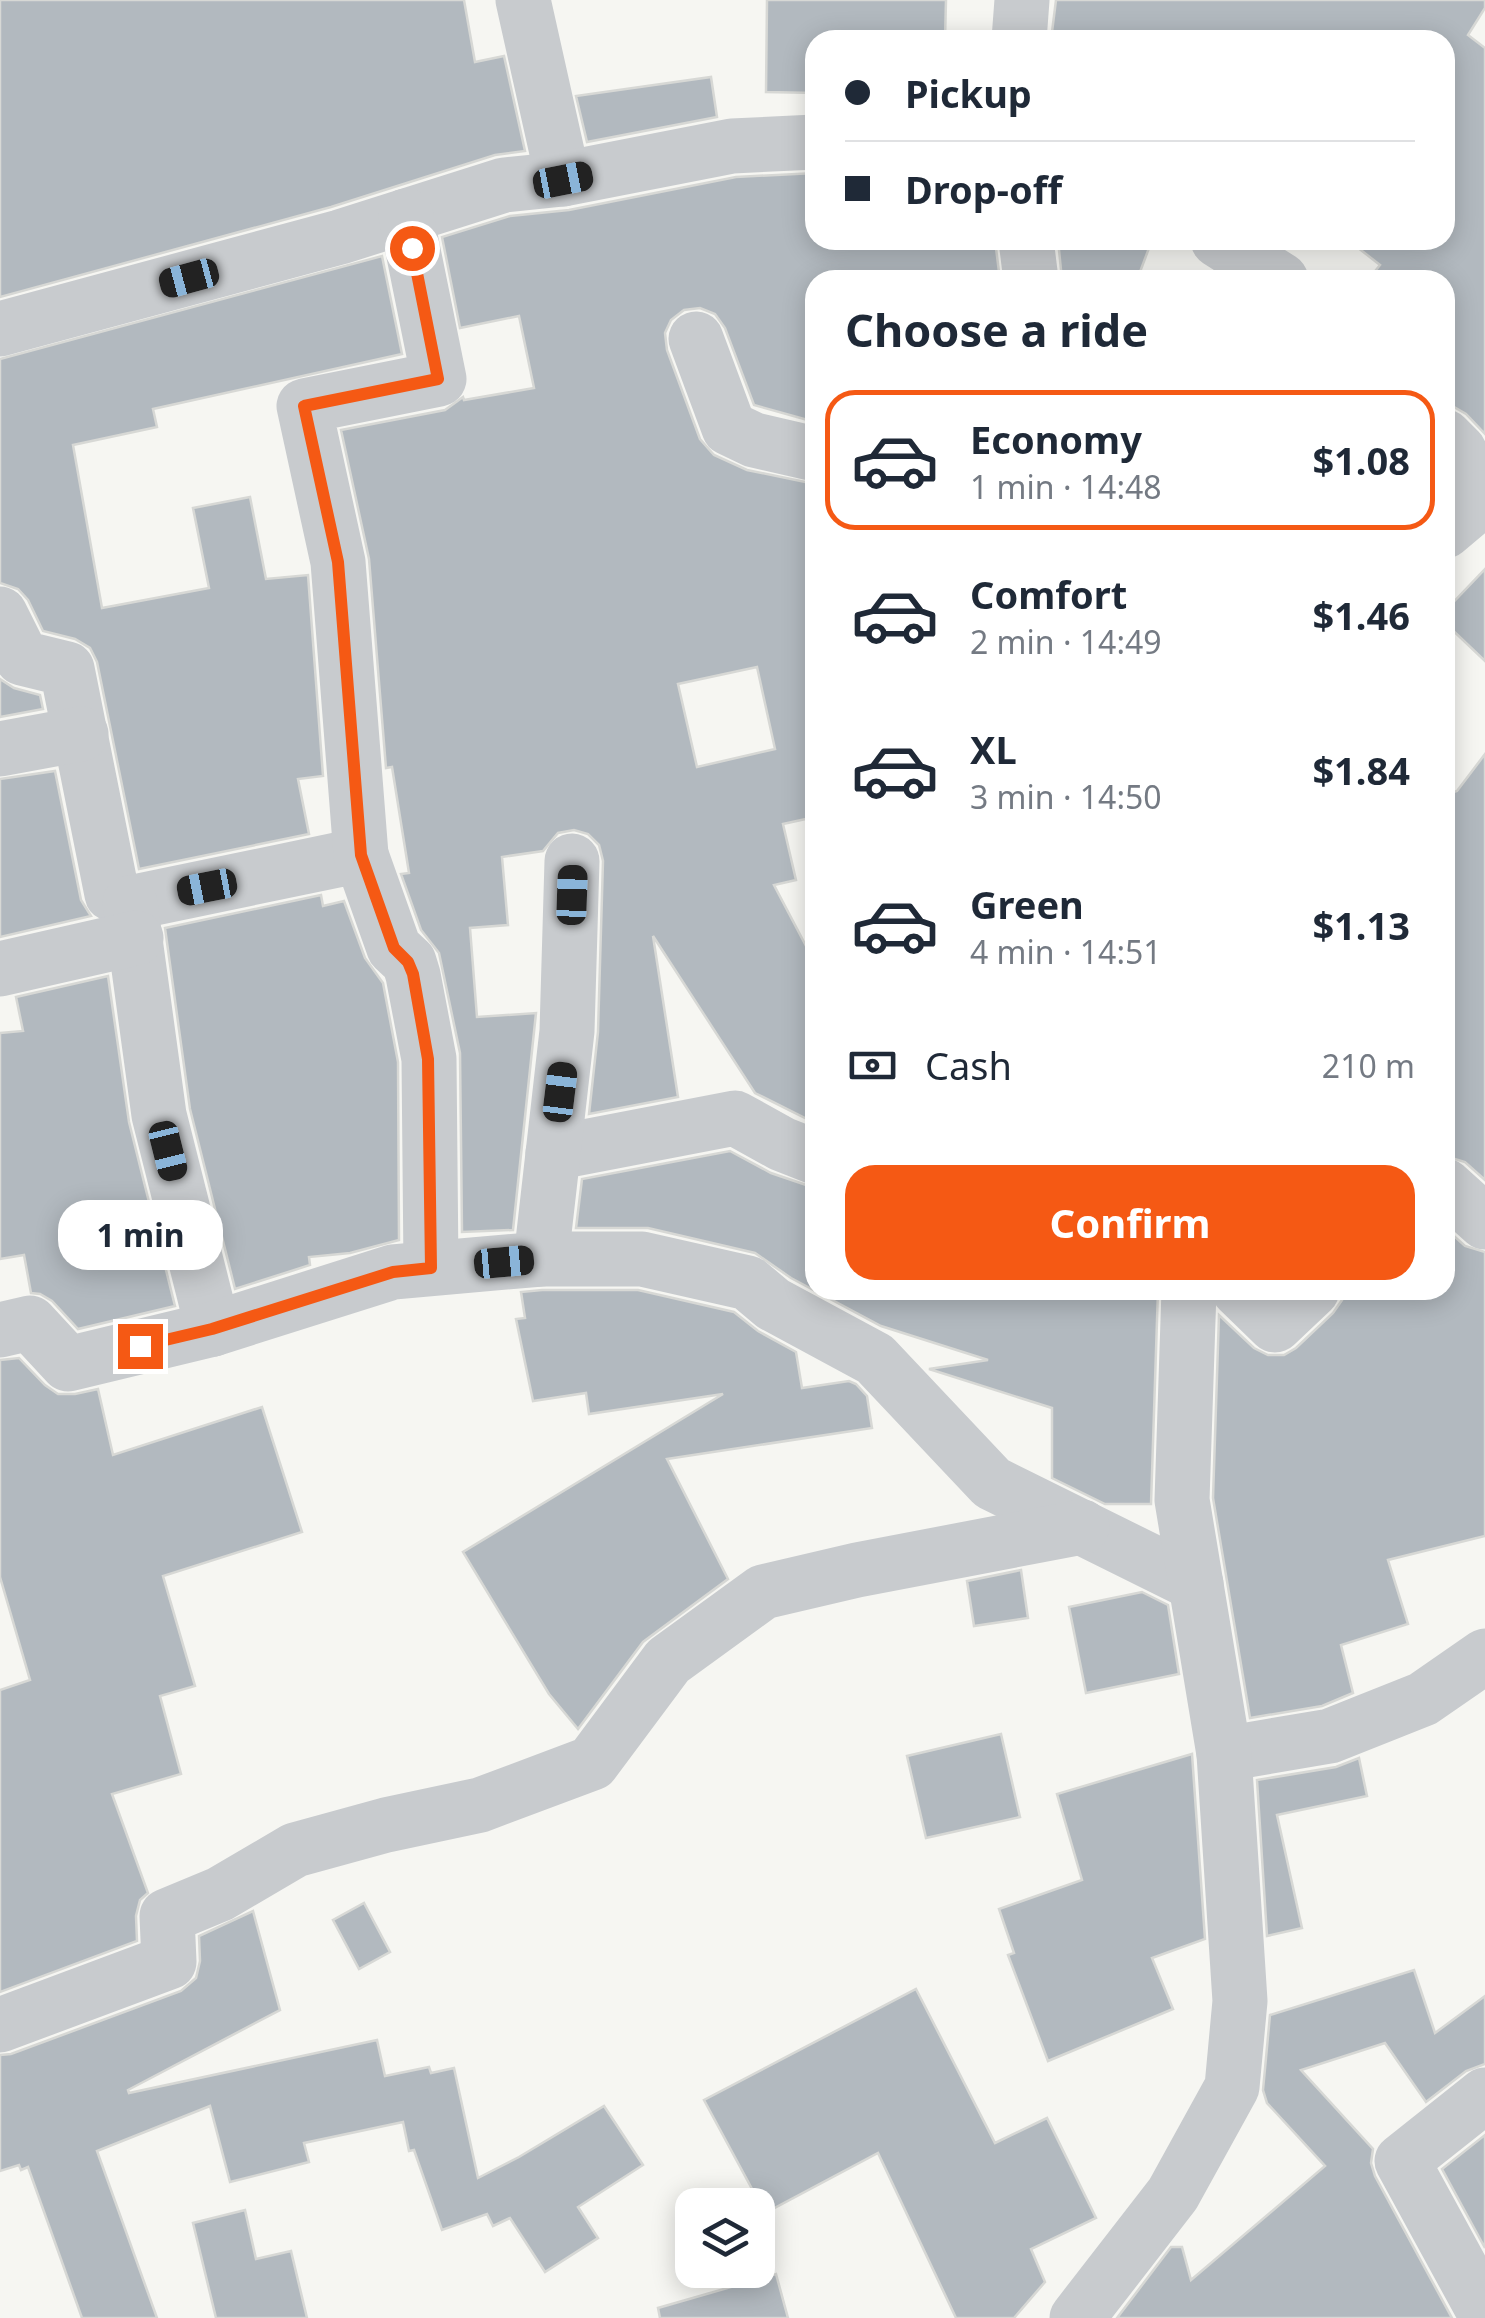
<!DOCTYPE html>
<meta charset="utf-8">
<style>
:root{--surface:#fff;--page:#f6f6f7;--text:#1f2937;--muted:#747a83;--line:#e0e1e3;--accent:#f55914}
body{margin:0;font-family:"Noto Sans",sans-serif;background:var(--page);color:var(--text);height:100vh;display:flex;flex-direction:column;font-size:38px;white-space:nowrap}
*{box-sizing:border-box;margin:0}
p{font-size:32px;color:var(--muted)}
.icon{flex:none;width:55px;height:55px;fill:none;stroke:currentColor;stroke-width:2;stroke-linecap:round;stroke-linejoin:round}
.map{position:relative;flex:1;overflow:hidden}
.side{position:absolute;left:805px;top:270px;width:650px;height:1030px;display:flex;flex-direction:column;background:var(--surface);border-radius:30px;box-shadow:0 5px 25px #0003}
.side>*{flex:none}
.guide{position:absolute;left:805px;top:30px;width:650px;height:220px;border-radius:30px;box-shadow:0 5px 25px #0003;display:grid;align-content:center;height:220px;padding:0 40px;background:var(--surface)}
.fabs{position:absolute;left:675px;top:2188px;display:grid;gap:20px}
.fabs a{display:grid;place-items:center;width:100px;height:100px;border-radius:20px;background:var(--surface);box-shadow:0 5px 25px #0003;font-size:50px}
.end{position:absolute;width:45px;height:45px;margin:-22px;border:12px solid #f55914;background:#fff;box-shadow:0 0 0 5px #fff}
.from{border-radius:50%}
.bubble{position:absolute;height:70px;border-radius:30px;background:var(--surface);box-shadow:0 5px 25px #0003;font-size:32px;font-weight:700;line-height:70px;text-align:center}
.car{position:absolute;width:30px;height:60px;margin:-30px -15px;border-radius:12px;box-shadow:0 0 8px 2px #0007;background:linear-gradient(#222 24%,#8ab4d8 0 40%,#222 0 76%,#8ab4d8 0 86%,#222 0)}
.guide b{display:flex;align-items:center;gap:35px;height:95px;font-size:38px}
.guide b+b{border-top:2px solid var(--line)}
.guide i{width:25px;height:25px;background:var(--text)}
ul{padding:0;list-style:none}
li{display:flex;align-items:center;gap:30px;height:140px;margin:0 20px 15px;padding:0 20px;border:5px solid transparent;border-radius:30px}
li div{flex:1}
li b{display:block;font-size:38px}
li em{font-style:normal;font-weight:700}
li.active{border-color:var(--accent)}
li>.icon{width:90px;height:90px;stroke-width:1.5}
h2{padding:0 40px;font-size:45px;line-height:120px}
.pay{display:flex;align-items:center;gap:25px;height:110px;padding:0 40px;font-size:38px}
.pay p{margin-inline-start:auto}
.action{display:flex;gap:20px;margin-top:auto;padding:20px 40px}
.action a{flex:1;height:115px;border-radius:30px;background:var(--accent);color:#fff;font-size:40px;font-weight:700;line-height:115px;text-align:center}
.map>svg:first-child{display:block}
.building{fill:#b2b9bf;stroke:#d7d8d5;stroke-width:2.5;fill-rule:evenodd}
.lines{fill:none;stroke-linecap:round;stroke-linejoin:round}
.minor{stroke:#c8cbce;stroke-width:55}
.route{stroke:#f55914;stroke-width:12}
</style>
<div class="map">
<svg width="1485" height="2318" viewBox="0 0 1485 2318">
<rect width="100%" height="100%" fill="#f6f6f2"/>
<!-- building -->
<g class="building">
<polygon points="0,0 464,0 475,62 504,56 525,151 495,155 331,207 0,297"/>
<polygon points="767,0 946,0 945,40 815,40 815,93 766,92"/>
<polygon points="1056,0 1485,0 1485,8 1468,35 1485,48 1485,434 1466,414 1454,407 1445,407 1445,280 1368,280 1380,265 1348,240 1445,240 1445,40 1051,40"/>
<polygon points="711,77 717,117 587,142 576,96"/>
<path d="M 815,173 L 815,240 L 995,240 L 1000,280 L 815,280 L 815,422 L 754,405 L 725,328 L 715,314 L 700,308 L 684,310 L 671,320 L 665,333 L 667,350 L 700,439 L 714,455 L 747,470 L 815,484 L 815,817 L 783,824 L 796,880 L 774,885 L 815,963 L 815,1123 L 755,1093 L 653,936 L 678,1097 L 589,1114 L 598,1032 L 603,861 L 599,845 L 588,834 L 574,830 L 558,833 L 543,851 L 502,857 L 508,925 L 470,928 L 477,1017 L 536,1013 L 513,1230 L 462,1232 L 460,1053 L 439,953 L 421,930 L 401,874 L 409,873 L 392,767 L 386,768 L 369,559 L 341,430 L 445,410 L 463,397 L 464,400 L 534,388 L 519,316 L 460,328 L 442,237 L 510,216 L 569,210 L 736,177 ZM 757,667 L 775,749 L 697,767 L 678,684 Z"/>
<polygon points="1058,240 1152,240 1137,280 1062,280"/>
<polygon points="382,256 402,354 153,409 157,427 73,445 102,608 209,588 193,508 250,497 266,579 308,575 323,776 298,779 309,834 139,869 97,662 90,648 75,639 43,631 28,600 18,589 0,583 0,359"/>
<polygon points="1485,569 1485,661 1445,623 1445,611"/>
<polygon points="0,679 14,688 40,695 43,709 0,717"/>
<polygon points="1485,754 1485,1180 1465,1162 1445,1156 1445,795 1457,791"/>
<polygon points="55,771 81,900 91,916 0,937 0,779"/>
<polygon points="321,895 323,906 344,901 365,958 383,983 398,1062 399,1240 350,1253 309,1257 310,1265 235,1289 190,1109 165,928"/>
<polygon points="108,976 129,1122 175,1306 78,1329 52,1301 40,1294 31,1293 24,1255 0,1259 0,1033 23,1031 16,997"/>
<polygon points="730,1151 771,1173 815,1188 815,1290 1158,1290 1151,1504 1105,1504 1052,1478 1052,1408 929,1369 988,1360 881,1326 791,1278 755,1253 648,1228 576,1228 582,1179"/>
<polygon points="1445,1228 1465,1246 1485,1252 1485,1536 1388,1560 1408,1624 1341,1645 1353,1693 1322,1706 1250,1718 1213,1498 1219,1315 1254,1348 1268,1355 1284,1355 1296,1348 1333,1313 1342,1300 1342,1290 1445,1290"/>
<polygon points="542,1290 638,1290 734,1312 758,1331 796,1352 802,1388 849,1381 856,1384 867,1396 872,1428 667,1459 728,1579 643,1642 578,1729 549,1694 463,1552 723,1394 589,1414 586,1393 533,1401 516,1319 525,1318 521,1292"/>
<polygon points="19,1358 45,1385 58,1394 75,1394 98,1389 113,1455 262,1407 302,1532 163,1576 195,1686 160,1696 181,1774 112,1794 148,1893 140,1900 136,1916 137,1941 0,1992 0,1690 30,1680 0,1577 0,1360"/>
<polygon points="1021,1570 1028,1618 974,1626 967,1581"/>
<polygon points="1142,1592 1168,1605 1179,1674 1086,1693 1069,1607"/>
<polygon points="1001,1734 1020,1817 926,1838 907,1756"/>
<polygon points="1192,1754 1205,1939 1152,1958 1173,2009 1048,2061 1008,1955 1014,1953 999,1909 1082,1880 1057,1794"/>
<polygon points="1359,1758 1367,1796 1277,1815 1302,1928 1267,1936 1257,1780 1336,1767"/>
<polygon points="364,1903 390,1952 359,1969 333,1920"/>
<polygon points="253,1911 280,2010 128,2090 129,2093 377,2040 385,2076 429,2067 431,2073 454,2068 478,2178 519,2157 604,2106 643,2165 578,2207 598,2238 545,2272 510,2218 493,2226 487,2214 442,2230 414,2150 409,2151 403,2122 304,2143 309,2162 230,2182 210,2106 97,2151 157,2318 82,2318 28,2167 21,2170 19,2165 0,2171 0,2055 11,2054 181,1991 196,1978 200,1961 199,1936"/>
<polygon points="1414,1970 1435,2033 1485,1996 1485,2064 1466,2071 1426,2102 1385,2043 1301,2070 1373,2149 1371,2163 1375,2176 1452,2318 1117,2318 1171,2247 1182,2247 1191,2280 1325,2166 1267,2103 1263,2090 1270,2015"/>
<polygon points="916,1989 995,2143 1047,2118 1096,2218 1031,2249 1045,2282 1014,2318 956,2318 878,2153 765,2213 704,2100"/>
<polygon points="1485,2135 1485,2248 1442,2169"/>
<polygon points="245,2210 256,2259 291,2251 307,2318 216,2318 193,2223"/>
<polygon points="776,2274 788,2318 660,2318 658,2308"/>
</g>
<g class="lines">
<!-- minor -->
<g class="minor">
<polyline points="523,0 563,179"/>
<polyline points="1019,40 1022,0"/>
<polyline points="1026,240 1031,280"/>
<polyline points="1218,240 1281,280"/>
<polyline points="0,329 340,237 504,185 563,179 732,146 815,142"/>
<polyline points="696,339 729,428 754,440 815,454"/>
<polyline points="1445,437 1459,451 1485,499"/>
<polyline points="1445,531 1484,498"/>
<polyline points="0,614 22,658 67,669 112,894 130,903 361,855 394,948 409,962 413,975 429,1059 431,1268"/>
<polyline points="0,749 81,734"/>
<polyline points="361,855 338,562 304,406 439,379 406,216"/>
<polyline points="130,903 159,1115 213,1329"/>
<polyline points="0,969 136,938"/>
<polyline points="553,1153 735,1118 782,1144 815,1157"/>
<polyline points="1445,1186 1485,1222"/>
<polyline points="541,1259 567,1031 572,861"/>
<polyline points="1239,1290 1275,1325 1312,1290"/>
<polyline points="0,1330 30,1323 68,1364 213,1329 393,1272 541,1259 642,1259 748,1283 773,1304 875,1359 992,1483 1196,1584"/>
<polyline points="1224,1754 1330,1736 1423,1699 1485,1656"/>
<polyline points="0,2025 169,1962 167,1916 220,1894 295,1850 386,1825 480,1805 592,1763 668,1661 763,1592 857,1570 1082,1527"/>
<polyline points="1485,2095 1402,2161 1485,2313"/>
<polyline points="1077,2318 1173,2194 1232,2087 1240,2001 1224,1754 1182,1500 1189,1290"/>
</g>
</g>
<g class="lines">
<!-- route -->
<polyline class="route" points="140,1346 212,1329 393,1272 431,1268 428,1059 413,974 408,962 394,948 361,855 338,562 304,406 438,379 412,248"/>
</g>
</svg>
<div class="fabs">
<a><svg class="icon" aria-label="layers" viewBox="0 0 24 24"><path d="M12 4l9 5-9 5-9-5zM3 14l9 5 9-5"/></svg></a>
</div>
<i class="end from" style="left:412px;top:248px"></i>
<i class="end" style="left:140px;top:1346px"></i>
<div class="bubble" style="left:58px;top:1200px;width:165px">1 min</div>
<i class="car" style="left:563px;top:180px;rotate:79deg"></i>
<i class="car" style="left:189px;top:278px;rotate:255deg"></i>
<i class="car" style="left:207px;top:887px;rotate:259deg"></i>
<i class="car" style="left:572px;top:895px;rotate:2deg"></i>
<i class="car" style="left:560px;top:1092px;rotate:7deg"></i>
<i class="car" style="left:168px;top:1151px;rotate:166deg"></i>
<i class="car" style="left:504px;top:1262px;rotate:85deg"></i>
<div class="guide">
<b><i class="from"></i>Pickup</b>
<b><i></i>Drop-off</b>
</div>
<section class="side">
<h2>Choose a ride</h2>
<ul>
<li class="active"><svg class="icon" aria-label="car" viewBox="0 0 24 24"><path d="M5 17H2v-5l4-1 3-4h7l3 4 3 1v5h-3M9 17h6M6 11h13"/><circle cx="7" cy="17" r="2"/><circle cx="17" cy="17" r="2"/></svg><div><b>Economy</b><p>1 min · 14:48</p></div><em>$1.08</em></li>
<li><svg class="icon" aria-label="car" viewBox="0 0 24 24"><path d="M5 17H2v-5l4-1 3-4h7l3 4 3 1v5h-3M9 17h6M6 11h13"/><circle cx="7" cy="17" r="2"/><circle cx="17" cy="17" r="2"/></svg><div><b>Comfort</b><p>2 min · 14:49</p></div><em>$1.46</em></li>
<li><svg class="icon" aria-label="car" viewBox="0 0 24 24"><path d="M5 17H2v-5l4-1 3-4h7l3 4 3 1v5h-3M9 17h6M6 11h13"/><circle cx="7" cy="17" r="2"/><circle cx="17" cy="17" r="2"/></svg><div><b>XL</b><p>3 min · 14:50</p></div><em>$1.84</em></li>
<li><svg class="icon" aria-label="car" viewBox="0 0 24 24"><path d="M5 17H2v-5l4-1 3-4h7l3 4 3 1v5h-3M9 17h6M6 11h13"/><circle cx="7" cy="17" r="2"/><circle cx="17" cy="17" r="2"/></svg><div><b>Green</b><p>4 min · 14:51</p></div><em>$1.13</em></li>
</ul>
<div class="pay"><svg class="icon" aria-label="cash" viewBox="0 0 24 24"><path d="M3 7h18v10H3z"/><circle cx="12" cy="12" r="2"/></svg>Cash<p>210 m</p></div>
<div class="action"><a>Confirm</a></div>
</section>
</div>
